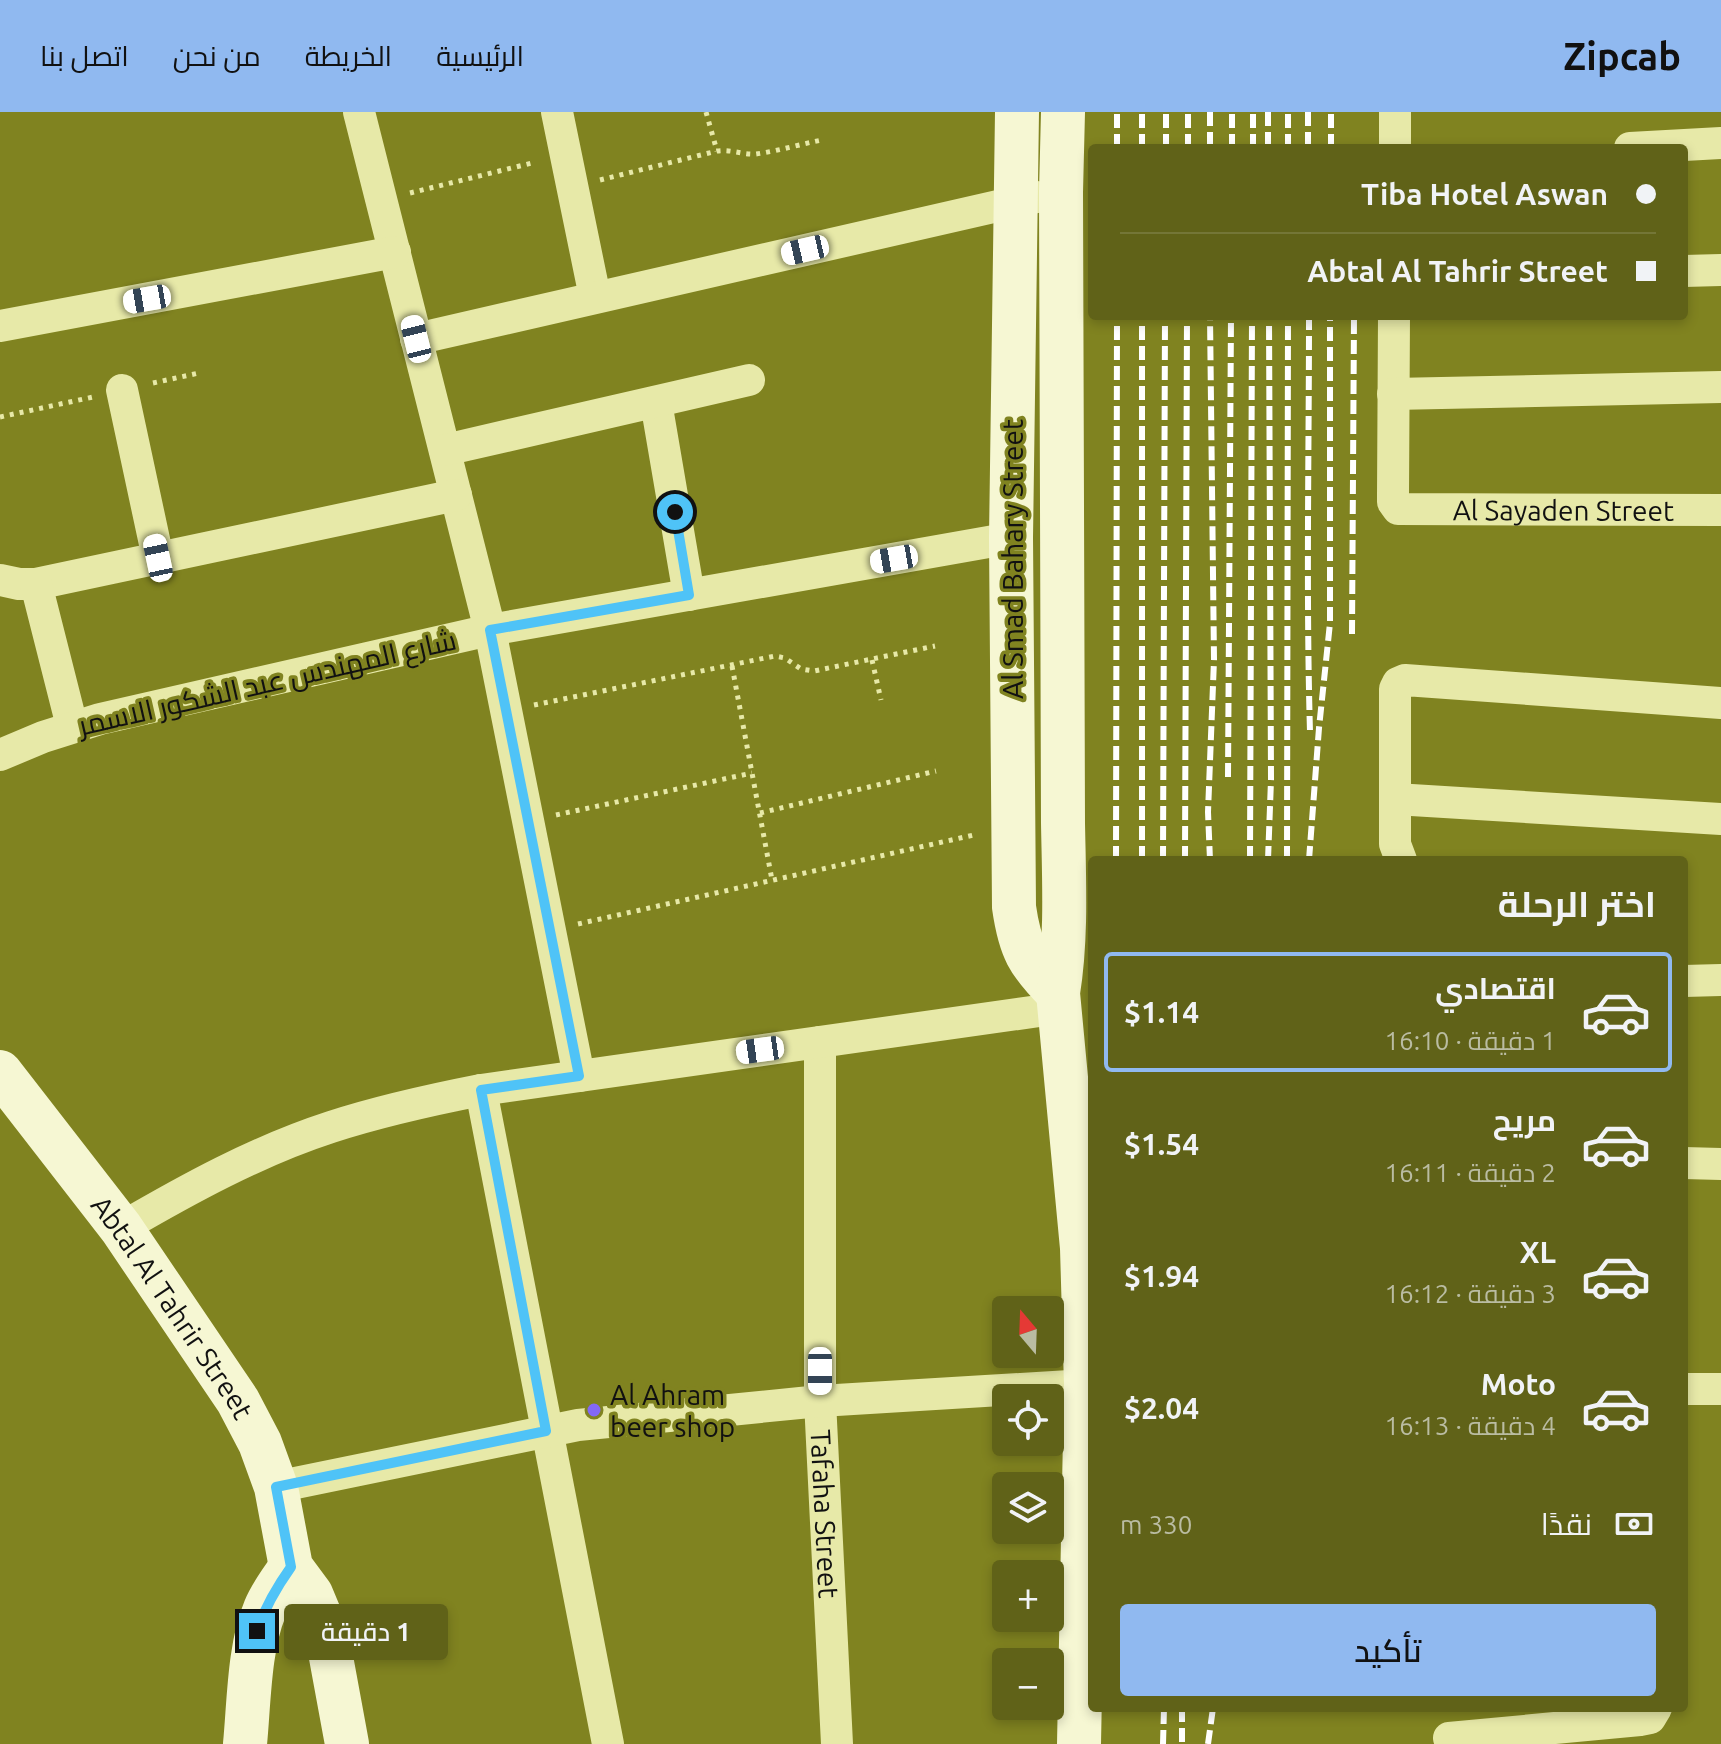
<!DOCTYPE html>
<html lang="ar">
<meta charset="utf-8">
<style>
:root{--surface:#606218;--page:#696b25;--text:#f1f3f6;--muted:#babca2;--line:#747637;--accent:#90b9f0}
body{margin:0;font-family:Ubuntu,Cairo,sans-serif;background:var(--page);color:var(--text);direction:rtl;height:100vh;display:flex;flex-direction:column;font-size:30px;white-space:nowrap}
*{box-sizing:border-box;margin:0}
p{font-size:26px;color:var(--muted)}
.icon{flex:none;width:44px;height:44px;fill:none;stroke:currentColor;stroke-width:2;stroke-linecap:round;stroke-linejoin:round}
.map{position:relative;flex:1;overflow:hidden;direction:ltr}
.panel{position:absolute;left:1088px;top:744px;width:600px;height:856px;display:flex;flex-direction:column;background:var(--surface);border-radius:8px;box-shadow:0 4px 12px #0003;direction:rtl}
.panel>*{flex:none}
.hud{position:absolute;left:1088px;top:32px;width:600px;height:176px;border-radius:8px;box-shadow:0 4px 12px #0003;direction:rtl;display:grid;align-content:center;height:176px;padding:0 32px;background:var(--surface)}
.needle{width:52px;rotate:341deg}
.controls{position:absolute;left:992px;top:1184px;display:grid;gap:16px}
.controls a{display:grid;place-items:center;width:72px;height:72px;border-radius:8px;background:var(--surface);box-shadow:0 4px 12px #0003;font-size:40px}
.end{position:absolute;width:36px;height:36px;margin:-18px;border:10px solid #4fc3f7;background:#111;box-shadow:0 0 0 4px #111}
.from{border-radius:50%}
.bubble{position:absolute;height:56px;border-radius:8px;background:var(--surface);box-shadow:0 4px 12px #0003;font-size:26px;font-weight:600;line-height:56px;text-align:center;direction:rtl}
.car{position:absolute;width:24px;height:48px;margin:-24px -12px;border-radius:10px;box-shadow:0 0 6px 2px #0007;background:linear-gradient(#fff 24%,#345 0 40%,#fff 0 76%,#345 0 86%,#fff 0)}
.hud b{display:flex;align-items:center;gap:28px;height:76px;font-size:30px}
.hud b+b{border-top:2px solid var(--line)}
.hud i{width:20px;height:20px;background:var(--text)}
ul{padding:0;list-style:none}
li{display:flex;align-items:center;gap:24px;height:120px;margin:0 16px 12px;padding:0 16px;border:4px solid transparent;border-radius:8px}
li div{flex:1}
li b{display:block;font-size:30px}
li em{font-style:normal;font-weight:600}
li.active{border-color:var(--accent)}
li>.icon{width:72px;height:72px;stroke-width:1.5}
h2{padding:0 32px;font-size:36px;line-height:96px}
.pay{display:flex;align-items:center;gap:20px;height:88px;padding:0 32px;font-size:30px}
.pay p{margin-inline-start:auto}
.button{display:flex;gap:16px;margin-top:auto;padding:16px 32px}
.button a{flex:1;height:92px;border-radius:8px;background:var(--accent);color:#111;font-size:32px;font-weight:600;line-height:92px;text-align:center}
header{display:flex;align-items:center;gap:48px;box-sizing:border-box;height:112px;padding:0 40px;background:var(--accent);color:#111}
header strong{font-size:38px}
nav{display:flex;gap:44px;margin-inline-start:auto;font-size:28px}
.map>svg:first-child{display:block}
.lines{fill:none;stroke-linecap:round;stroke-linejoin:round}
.path{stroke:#e7e9a8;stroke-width:5;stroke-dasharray:4 6;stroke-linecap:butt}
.street{stroke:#e7e9a8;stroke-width:32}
.secondary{stroke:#f6f7d3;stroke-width:44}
.rail{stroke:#fff;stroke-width:6;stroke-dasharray:14 6;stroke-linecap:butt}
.route{stroke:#4fc3f7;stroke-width:10}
.poi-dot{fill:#8368f6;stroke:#808320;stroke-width:3}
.labels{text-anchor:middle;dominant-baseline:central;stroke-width:7;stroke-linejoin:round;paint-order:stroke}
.street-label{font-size:28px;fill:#111;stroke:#808320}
.poi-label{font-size:28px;fill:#111;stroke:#808320;text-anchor:start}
</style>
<header>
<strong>Zipcab</strong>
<nav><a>الرئيسية</a><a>الخريطة</a><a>من نحن</a><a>اتصل بنا</a></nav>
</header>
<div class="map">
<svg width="1721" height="1632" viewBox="0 0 1721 1632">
<rect width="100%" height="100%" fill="#808320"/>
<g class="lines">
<!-- path -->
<g class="path">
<polyline points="706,0 717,39"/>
<path d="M 600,68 L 717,39 C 731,37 743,43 756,42 C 778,39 801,32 822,28"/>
<polyline points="410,81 536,50"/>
<polyline points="153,271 199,261"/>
<polyline points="0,305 93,285"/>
<polyline points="872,548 881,588"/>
<polyline points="732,554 772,768"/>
<polyline points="534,593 775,544 785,546 801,557 814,559 935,534"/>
<polyline points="760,701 936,659"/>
<polyline points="556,703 752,661"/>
<polyline points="578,812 978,722"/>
</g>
<!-- street -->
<g class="street">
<polyline points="359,0 490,518 579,964"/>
<polyline points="557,0 595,185"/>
<polyline points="1395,36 1395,0"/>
<polyline points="1630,36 1721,31"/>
<polyline points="1684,159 1721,158"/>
<path id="s1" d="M 1394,204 L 1393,383 L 1393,390 L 1398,397 L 1721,398"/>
<polyline points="0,214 395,140"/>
<polyline points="416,227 1037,85"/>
<polyline points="122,278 158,446"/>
<polyline points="1393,282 1721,275"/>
<polyline points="656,290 689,483"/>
<polyline points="445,338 749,268"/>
<polyline points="0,468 19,472 36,472 456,383"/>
<polyline points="36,472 72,614"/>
<polyline points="0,643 43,625 100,607 490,518 1011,426"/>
<polyline points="1395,687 1721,707"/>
<polyline points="1401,748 1395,732 1395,577 1398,571 1405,568 1721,591"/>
<polyline points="1684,869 1721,868"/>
<path id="s2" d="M 820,930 L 820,1289 L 837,1632"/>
<polyline points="481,978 608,1632"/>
<polyline points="1684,1051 1721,1052"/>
<path d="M 121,1116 C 188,1077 257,1039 331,1015 C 380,999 430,988 481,978 L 1060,896"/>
<polyline points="1684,1277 1721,1277"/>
<polyline points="276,1375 578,1313 820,1289 1086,1273"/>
<polyline points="1449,1626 1640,1608 1650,1606 1656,1596"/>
</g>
<!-- secondary -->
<g class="secondary">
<path d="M 1017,0 L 1011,426 L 1014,795 C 1020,837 1028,851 1058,881"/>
<path d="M 1063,0 L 1061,80 L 1063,711 C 1064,768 1067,825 1058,881 L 1082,1136 L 1086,1273 L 1079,1632"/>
<path id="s3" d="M 0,960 L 121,1116 L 238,1289 L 260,1331 L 276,1375 L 291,1455 L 311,1482 L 326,1518 L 347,1632"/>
<path d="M 245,1632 C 249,1591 249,1535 265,1497 C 271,1482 281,1469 291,1455"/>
</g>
<!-- rail -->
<g class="rail">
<polyline points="1210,0 1210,36"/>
<polyline points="1268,0 1268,36"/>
<polyline points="1308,0 1308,36"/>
<polyline points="1117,36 1117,0"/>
<polyline points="1142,36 1142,0"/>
<polyline points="1166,36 1166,0"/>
<polyline points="1188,36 1188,0"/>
<polyline points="1232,36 1232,0"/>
<polyline points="1253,36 1253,0"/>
<polyline points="1288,36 1288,0"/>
<polyline points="1331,36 1331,0"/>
<path d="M 1309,204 C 1309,343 1306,481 1310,620"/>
<polyline points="1352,522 1354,204"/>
<polyline points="1228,665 1231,204"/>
<polyline points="1116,748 1117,204"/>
<polyline points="1142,748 1142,204"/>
<polyline points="1163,748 1165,204"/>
<polyline points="1185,748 1187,204"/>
<polyline points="1210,748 1208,700 1214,548 1210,204"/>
<polyline points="1250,748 1252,204"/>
<polyline points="1268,748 1271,668 1269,204"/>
<polyline points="1287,748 1288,204"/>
<polyline points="1309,748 1319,616 1330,511 1330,204"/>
<polyline points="1182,1596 1182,1632"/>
<polyline points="1163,1632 1164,1596"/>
<polyline points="1208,1632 1213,1596"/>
</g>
</g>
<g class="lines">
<!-- route -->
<path class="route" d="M 257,1519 C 265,1495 276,1476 291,1455 L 276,1375 L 546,1319 L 481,978 L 579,964 L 490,518 L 689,483 L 675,400"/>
</g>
<!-- markers -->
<circle class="poi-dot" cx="594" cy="1298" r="8"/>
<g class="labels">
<!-- street labels -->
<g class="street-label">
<text stroke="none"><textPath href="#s1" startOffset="360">Al Sayaden Street</textPath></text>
<text transform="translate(1012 447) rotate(-90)">Al Smad Bahary Street</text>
<text transform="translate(267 570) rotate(-13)">شارع المهندس عبد الشكور الاسمر</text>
<text stroke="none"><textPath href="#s3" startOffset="292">Abtal Al Tahrir Street</textPath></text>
<text stroke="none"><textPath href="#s2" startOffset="472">Tafaha Street</textPath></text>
</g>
<!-- poi labels -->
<g class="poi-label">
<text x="610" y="1282">Al Ahram<tspan x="610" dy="32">beer shop</tspan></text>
</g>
</g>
</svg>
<div class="controls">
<a><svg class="needle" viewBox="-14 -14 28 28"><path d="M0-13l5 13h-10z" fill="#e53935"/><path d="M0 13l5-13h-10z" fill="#babca2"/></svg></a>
<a><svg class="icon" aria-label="locate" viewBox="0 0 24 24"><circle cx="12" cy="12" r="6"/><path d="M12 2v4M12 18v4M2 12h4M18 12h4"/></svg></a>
<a><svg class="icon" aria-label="layers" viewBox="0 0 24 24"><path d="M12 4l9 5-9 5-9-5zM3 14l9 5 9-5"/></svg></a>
<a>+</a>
<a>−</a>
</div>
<i class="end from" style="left:675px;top:400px"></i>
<i class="end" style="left:257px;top:1519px"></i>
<div class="bubble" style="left:284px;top:1492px;width:164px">1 دقيقة</div>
<i class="car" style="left:805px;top:138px;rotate:257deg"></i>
<i class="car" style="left:147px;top:187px;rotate:260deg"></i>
<i class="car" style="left:416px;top:227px;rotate:346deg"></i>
<i class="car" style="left:158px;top:446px;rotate:348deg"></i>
<i class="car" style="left:894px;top:447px;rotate:260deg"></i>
<i class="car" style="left:760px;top:938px;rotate:262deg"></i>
<i class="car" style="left:820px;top:1259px;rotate:180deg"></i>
<div class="hud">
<b><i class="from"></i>Tiba Hotel Aswan</b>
<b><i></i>Abtal Al Tahrir Street</b>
</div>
<section class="panel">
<h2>اختر الرحلة</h2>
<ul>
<li class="active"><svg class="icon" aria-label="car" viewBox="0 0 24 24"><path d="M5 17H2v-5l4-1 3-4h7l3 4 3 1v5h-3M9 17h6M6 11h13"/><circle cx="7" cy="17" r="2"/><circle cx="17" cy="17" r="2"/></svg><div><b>اقتصادي</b><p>1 دقيقة · 16:10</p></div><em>$1.14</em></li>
<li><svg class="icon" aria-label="car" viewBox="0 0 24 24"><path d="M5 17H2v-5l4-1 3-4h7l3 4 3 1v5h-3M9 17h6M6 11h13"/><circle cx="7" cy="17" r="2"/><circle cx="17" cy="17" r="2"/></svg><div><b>مريح</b><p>2 دقيقة · 16:11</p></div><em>$1.54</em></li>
<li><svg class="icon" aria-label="car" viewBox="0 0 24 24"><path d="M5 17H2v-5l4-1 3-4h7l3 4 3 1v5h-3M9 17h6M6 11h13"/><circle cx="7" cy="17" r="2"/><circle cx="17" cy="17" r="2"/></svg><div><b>XL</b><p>3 دقيقة · 16:12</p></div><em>$1.94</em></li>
<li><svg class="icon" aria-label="car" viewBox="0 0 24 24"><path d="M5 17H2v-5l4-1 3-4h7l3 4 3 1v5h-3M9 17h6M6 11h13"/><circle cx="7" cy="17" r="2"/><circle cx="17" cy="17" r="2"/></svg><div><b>Moto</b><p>4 دقيقة · 16:13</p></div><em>$2.04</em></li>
</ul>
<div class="pay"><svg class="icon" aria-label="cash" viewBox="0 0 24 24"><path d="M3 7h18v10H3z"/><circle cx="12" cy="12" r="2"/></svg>نقدًا<p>330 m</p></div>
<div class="button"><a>تأكيد</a></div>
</section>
</div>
